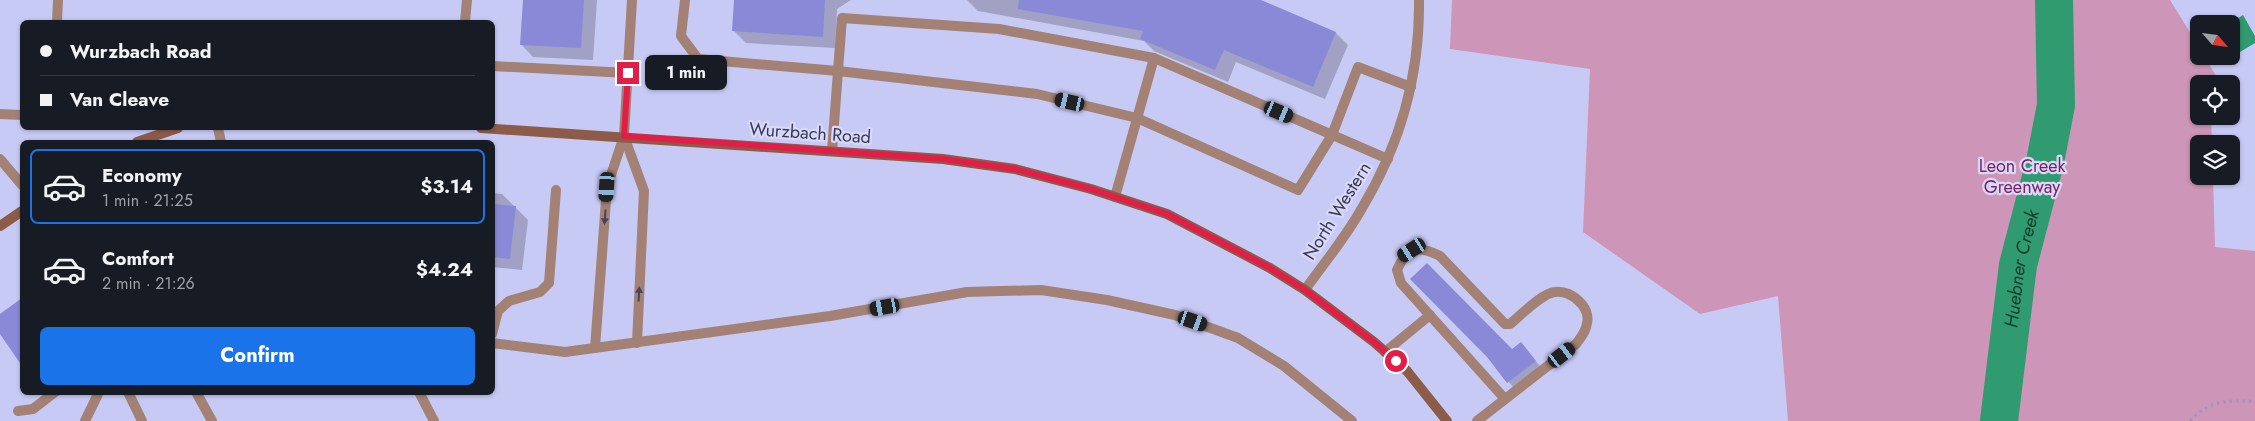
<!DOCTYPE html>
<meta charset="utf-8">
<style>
:root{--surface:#171b24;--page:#242831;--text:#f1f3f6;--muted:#9ea1a6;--line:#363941;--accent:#1a73e8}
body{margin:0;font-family:Jost,sans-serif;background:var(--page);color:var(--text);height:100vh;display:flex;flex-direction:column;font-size:19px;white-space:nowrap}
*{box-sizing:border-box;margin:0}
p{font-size:16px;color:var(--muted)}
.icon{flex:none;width:28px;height:28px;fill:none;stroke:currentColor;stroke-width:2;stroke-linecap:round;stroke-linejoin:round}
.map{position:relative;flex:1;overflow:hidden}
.side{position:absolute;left:20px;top:140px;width:475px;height:255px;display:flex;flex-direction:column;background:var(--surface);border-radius:8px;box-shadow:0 1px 4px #0004}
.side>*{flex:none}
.top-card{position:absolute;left:20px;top:20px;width:475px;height:110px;border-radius:8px;box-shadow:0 1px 4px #0004;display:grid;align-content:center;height:110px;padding:0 20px;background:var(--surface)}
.needle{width:32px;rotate:118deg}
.fabs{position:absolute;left:2190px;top:15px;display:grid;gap:10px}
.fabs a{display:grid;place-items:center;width:50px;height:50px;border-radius:8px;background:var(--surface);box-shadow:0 1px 4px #0004;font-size:25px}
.end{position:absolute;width:22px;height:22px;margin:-11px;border:6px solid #e11d48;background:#fff;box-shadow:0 0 0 2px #fff}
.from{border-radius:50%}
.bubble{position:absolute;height:35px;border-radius:8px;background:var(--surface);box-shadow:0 1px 4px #0004;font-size:16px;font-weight:700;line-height:35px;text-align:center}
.car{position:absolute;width:15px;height:30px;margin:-15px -8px;border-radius:6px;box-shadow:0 0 4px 1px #0007;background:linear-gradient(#222 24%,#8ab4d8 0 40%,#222 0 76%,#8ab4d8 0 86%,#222 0)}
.top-card b{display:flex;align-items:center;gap:18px;height:48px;font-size:19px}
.top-card b+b{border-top:1px solid var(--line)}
.top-card i{width:12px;height:12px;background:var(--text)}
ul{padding:9px 0 0;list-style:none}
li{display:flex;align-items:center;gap:15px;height:75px;margin:0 10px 8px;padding:0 10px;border:2px solid transparent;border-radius:8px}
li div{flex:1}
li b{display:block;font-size:19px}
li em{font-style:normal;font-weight:700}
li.selected{border-color:var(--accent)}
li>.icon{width:45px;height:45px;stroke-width:1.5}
.button{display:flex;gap:10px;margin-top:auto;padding:10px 20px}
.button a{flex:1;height:58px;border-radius:8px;background:var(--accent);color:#fff;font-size:20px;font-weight:700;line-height:58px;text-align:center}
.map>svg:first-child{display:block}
.green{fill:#cd95b7}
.water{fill:#309a70}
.shadow{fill:#0003}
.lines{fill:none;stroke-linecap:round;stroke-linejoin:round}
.river{stroke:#309a70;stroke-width:38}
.building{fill:#8989d8}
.path{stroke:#9697be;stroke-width:3;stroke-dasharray:2.5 4;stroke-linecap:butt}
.service{stroke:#a38275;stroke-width:10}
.minor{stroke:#a38275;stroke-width:10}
.secondary{stroke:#8c5c49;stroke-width:10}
.oneway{fill:#49445c}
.route{stroke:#e11d48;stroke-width:6}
.labels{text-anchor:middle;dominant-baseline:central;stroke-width:4.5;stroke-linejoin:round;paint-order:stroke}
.street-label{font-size:18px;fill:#393957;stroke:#d7d9f6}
.park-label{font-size:18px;fill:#7d1f61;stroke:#d7d9f6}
.water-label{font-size:19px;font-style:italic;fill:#133f2d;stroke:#d7d9f6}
</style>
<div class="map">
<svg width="2255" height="421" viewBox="0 0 2255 421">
<rect width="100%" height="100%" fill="#c8caf6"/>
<!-- green -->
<polygon class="green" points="1452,0 2170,0 2199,47 2199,56 2204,56 2218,79 2217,84 2199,84 2199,116 2211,116 2212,144 2199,144 2199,176 2213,176 2215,247 2255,251 2255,421 1788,421 1778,296 1700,314 1583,232 1590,69 1450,49"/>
<!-- water -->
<polygon class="water" points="2243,15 2255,36 2255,43 2225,61 2222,56 2231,56 2231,24 2229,24"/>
<!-- shadow -->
<g class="shadow">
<polygon points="524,0 597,0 593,60 533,57 521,44"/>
<polygon points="736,0 851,0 837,9 835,48 746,43 734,31"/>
<polygon points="967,0 1257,0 1336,33 1348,45 1325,99 1236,62 1228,82 1154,51 1144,41 978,11"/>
<polygon points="492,193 502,194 528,220 522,270 492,267"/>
<polygon points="22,299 22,363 0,331 0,315"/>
<polygon points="1521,343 1544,371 1517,392 1488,356 1512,350"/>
</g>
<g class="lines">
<!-- river -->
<path class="river" id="s1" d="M 1999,421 L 2018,265 L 2045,162 L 2056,105 L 2054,0"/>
</g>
<!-- building -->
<g class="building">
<polygon points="523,0 584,0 581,48 520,45"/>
<polygon points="734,0 825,0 823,37 732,31"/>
<polygon points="1019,0 1261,0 1336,32 1313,87 1224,50 1215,70 1140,39 1143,31 1018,9"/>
<polygon points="492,204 516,206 510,259 492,257"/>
<polygon points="1427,263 1512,349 1521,342 1536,361 1507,383 1487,357 1410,279"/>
<polygon points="22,298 22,366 0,334 0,314"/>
</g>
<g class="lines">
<!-- path -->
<path class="path" d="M 2190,421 C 2211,399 2226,401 2255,401"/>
<!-- service -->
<g class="service">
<polyline points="685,0 681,36 698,59 838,71 1037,94 1137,118 1298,190 1332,135 1358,67 1411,87"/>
<polyline points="57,22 58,0"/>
<polyline points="465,22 467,0"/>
<polyline points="492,66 628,73"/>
<polyline points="0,114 22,115"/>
<polyline points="218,128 221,142"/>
<polyline points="624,136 644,191 637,343"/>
<polyline points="832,151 842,18 999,29 1154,58 1388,159"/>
<polyline points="0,159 22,185"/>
<polyline points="1115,197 1154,58"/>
<polyline points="492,334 498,311 509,301 540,292 549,283 556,190"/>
<polyline points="492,343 565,352 830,316 967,292 1041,290 1107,300 1175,315 1238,338 1284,366 1352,421"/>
<polyline points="595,348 607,187 624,136"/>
<polyline points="1385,352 1430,315"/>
<polyline points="128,392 142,421"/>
<polyline points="196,392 212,421"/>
<polyline points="419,392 434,421"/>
<polyline points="18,411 33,409 55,392"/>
<polyline points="85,421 99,392"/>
<path d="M 1477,421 L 1576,344 C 1581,337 1586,332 1587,323 C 1591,307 1571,290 1555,292 C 1542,293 1520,316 1510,324 L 1505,324 L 1440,256 C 1418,245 1407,247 1397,270 L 1401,283 L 1505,399"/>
</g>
<!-- minor -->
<g class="minor">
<polyline points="624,136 632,0"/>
<path d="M 1305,290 C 1324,263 1346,237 1362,208 C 1400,145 1420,74 1419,0"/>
</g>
<!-- secondary -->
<g class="secondary">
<polyline points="481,128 943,159 1015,169 1091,189 1167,214 1270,268 1305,290 1374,342 1407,371 1447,421"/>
<polyline points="137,142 178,128"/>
<polyline points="0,226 22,211"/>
</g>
</g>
<!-- one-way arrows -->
<defs><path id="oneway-solid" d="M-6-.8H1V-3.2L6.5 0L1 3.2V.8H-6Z" transform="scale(1.25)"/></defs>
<g class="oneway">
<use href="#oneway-solid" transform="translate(605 217) rotate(94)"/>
<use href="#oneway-solid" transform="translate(639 294) rotate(-87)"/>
</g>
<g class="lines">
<!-- route -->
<polyline class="route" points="628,73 624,136 943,159 1015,169 1091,189 1167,214 1270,268 1305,290 1374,342 1396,361"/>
</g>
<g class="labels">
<!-- street labels -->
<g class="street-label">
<text transform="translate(810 133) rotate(4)">Wurzbach Road</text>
<text transform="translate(1337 211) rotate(-58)">North Western</text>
</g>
<!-- park labels -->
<g class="park-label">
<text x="2022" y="166">Leon Creek<tspan x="2022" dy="21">Greenway</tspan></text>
</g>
<!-- water labels -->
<g class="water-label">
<text stroke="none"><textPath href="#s1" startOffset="154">Huebner Creek</textPath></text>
</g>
</g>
</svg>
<div class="fabs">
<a><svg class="needle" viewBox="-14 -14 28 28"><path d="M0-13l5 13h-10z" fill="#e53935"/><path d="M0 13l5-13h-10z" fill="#9ea1a6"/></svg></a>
<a><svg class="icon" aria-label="locate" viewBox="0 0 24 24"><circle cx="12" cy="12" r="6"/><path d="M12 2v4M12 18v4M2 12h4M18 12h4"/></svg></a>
<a><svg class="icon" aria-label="layers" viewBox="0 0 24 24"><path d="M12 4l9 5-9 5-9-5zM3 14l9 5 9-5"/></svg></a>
</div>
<i class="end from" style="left:1396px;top:361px"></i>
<i class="end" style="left:628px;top:73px"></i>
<div class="bubble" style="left:645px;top:55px;width:82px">1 min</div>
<i class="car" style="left:1070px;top:102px;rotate:283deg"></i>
<i class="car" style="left:1279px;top:112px;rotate:113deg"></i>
<i class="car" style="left:607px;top:187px;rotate:184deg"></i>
<i class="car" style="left:1412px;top:250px;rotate:237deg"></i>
<i class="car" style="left:885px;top:307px;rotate:260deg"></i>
<i class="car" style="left:1193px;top:321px;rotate:109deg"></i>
<i class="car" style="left:1562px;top:355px;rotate:52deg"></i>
<div class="top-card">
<b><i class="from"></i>Wurzbach Road</b>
<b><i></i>Van Cleave</b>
</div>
<section class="side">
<ul>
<li class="selected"><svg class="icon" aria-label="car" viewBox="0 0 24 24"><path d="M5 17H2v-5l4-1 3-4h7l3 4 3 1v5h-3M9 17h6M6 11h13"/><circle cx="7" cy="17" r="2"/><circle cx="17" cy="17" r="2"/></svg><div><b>Economy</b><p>1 min · 21:25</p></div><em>$3.14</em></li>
<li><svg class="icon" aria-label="car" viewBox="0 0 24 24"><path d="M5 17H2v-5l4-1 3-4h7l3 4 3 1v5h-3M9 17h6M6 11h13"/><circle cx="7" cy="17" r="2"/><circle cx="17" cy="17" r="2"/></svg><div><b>Comfort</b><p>2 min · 21:26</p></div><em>$4.24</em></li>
</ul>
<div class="button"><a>Confirm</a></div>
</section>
</div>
